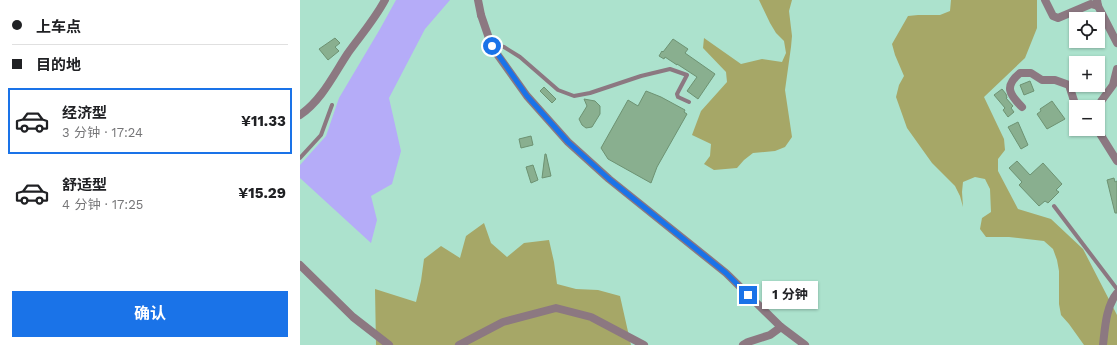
<!DOCTYPE html>
<html lang="zh">
<meta charset="utf-8">
<style>
:root{--surface:#fff;--page:#f2f2f2;--text:#202124;--muted:#757577;--line:#e0e0e0;--accent:#1a73e8}
body{margin:0;font-family:"Work Sans","Noto Sans SC",sans-serif;background:var(--page);color:var(--text);height:100vh;display:flex;flex-direction:column;font-size:15px;white-space:nowrap}
*{box-sizing:border-box;margin:0}
p{font-size:13px;color:var(--muted)}
.icon{flex:none;width:22px;height:22px;fill:none;stroke:currentColor;stroke-width:2;stroke-linecap:round;stroke-linejoin:round}
.map{position:relative;flex:1;overflow:hidden}
.drawer{display:flex;flex-direction:column;background:var(--surface);width:300px}
.drawer>*{flex:none}
.hud{display:grid;align-content:center;height:88px;padding:0 12px;background:var(--surface)}
.buttons{position:absolute;left:769px;top:12px;display:grid;gap:8px}
.buttons a{display:grid;place-items:center;width:36px;height:36px;border-radius:0px;background:var(--surface);box-shadow:0 1px 3px #0004;font-size:20px}
.end{position:absolute;width:18px;height:18px;margin:-9px;border:5px solid #1a73e8;background:#fff;box-shadow:0 0 0 2px #fff}
.from{border-radius:50%}
.bubble{position:absolute;height:28px;border-radius:0px;background:var(--surface);box-shadow:0 1px 3px #0004;font-size:13px;font-weight:700;line-height:28px;text-align:center}
.hud b{display:flex;align-items:center;gap:14px;height:38px;font-size:15px}
.hud b+b{border-top:1px solid var(--line)}
.hud i{width:10px;height:10px;background:var(--text)}
ul{padding:0;list-style:none}
li{display:flex;align-items:center;gap:12px;height:66px;margin:0 8px 6px;padding:0 4px;border:2px solid transparent;border-radius:0px}
li div{flex:1}
li b{display:block;font-size:15px}
li em{font-style:normal;font-weight:700}
li.selected{border-color:var(--accent)}
li>.icon{width:36px;height:36px;stroke-width:1.5}
.action{display:flex;gap:8px;margin-top:auto;padding:8px 12px}
.action a{flex:1;height:46px;border-radius:0px;background:var(--accent);color:#fff;font-size:16px;font-weight:700;line-height:46px;text-align:center}
main{display:flex;flex:1;min-height:0}
.map>svg:first-child{display:block}
.green{fill:#a6a767}
.water{fill:#b5acf8}
.building{fill:#89af8f;stroke:#6d9272}
.lines{fill:none;stroke-linecap:round;stroke-linejoin:round}
.service{stroke:#8c7881;stroke-width:4}
.minor{stroke:#8c7881;stroke-width:8}
.tertiary{stroke:#8c7881;stroke-width:8}
.route{stroke:#1a73e8;stroke-width:5}
</style>
<main>
<section class="drawer">
<div class="hud">
<b><i class="from"></i>上车点</b>
<b><i></i>目的地</b>
</div>
<ul>
<li class="selected"><svg class="icon" aria-label="car" viewBox="0 0 24 24"><path d="M5 17H2v-5l4-1 3-4h7l3 4 3 1v5h-3M9 17h6M6 11h13"/><circle cx="7" cy="17" r="2"/><circle cx="17" cy="17" r="2"/></svg><div><b>经济型</b><p>3 分钟 · 17:24</p></div><em>¥11.33</em></li>
<li><svg class="icon" aria-label="car" viewBox="0 0 24 24"><path d="M5 17H2v-5l4-1 3-4h7l3 4 3 1v5h-3M9 17h6M6 11h13"/><circle cx="7" cy="17" r="2"/><circle cx="17" cy="17" r="2"/></svg><div><b>舒适型</b><p>4 分钟 · 17:25</p></div><em>¥15.29</em></li>
</ul>
<div class="action"><a>确认</a></div>
</section>
<div class="map">
<svg width="817" height="345" viewBox="0 0 817 345">
<rect width="100%" height="100%" fill="#ace2cd"/>
<!-- green -->
<g class="green">
<polygon points="459,0 492,0 489,11 492,36 491,47 485,90 492,137 485,147 475,151 453,153 444,160 437,168 414,170 404,164 410,156 411,144 392,135 401,111 427,82 426,72 403,48 404,38 441,64 462,59 482,62 486,53 484,41 476,33 470,23"/>
<polygon points="651,0 737,0 737,28 725,58 684,97 704,139 705,150 698,159 698,171 718,209 751,219 783,249 817,315 817,345 784,345 769,324 761,315 759,304 759,271 757,260 753,249 744,241 709,237 686,237 680,229 682,218 691,212 690,189 685,179 675,177 663,182 662,192 663,207 660,196 655,186 632,163 607,128 596,97 599,85 604,76 595,55 592,44 608,16 618,15 640,15 650,11"/>
<polygon points="184,223 191,243 207,257 224,243 249,240 254,262 257,284 276,289 298,290 320,296 331,345 76,345 75,289 116,302 121,281 124,259 141,246 160,258 166,236"/>
</g>
<!-- water -->
<polygon class="water" points="96,0 150,0 125,29 89,98 101,151 92,184 71,196 77,220 71,243 0,178 0,165 26,136 39,98 80,29"/>
<!-- building -->
<g class="building">
<polygon points="35,38 40,43 35,47 39,51 28,60 19,49"/>
<polygon points="373,39 388,49 385,53 415,74 398,99 387,91 397,77 377,64 377,65 365,57 364,59 359,56 362,51 363,52"/>
<polygon points="730,81 734,91 724,95 720,85"/>
<polygon points="244,87 256,99 252,103 240,91"/>
<polygon points="702,89 706,94 707,98 706,98 713,106 711,108 714,112 708,117 703,110 705,108 694,95"/>
<polygon points="346,91 361,97 385,110 384,112 387,114 357,167 351,183 308,159 301,148 328,100 338,106"/>
<polygon points="284,99 295,101 300,106 300,114 292,127 286,128 282,125 279,119 287,106"/>
<polygon points="752,101 765,119 747,129 737,114 741,111 740,109"/>
<polygon points="718,122 728,145 721,149 708,127"/>
<polygon points="231,136 233,145 221,148 219,139"/>
<polygon points="245,154 246,154 251,176 242,178"/>
<polygon points="717,161 730,175 743,163 762,184 756,190 759,192 748,203 745,201 739,206 719,185 722,182 709,168"/>
<polygon points="233,165 238,180 231,183 226,167"/>
<polygon points="814,178 815,182 817,181 817,213 815,213 807,180"/>
</g>
<g class="lines">
<!-- service -->
<g class="service">
<polyline points="192,44 204,47 220,57 258,90 274,96 290,93 341,76 370,69 387,75 377,94 378,97 389,102"/>
<polyline points="0,158 21,135 32,105"/>
<polyline points="754,206 817,289"/>
</g>
<!-- minor -->
<g class="minor">
<polyline points="178,0 181,15"/>
<polyline points="745,0 753,16 758,18 791,4 798,6"/>
<polyline points="797,0 798,6 817,43"/>
<path d="M 722,107 C 709,94 704,86 720,73 L 731,73 L 742,80 L 755,80 L 769,85 L 776,107"/>
<polyline points="798,107 802,100 813,85 817,69"/>
<polyline points="798,111 798,120"/>
<path d="M 0,115 C 22,100 34,74 48,53 C 61,35 75,19 85,0"/>
<polyline points="797,129 817,161"/>
<polyline points="0,265 53,317 89,345"/>
<polyline points="159,345 203,322 256,308 291,317 344,345"/>
<polyline points="443,345 448,342 470,335 481,327"/>
</g>
<!-- tertiary -->
<g class="tertiary">
<polyline points="181,15 192,47 227,96 268,142 309,179 426,273 481,327 505,345"/>
<path d="M 803,345 C 805,328 806,306 817,293"/>
</g>
</g>
<g class="lines">
<!-- route -->
<polyline class="route" points="192,46 227,96 268,142 309,179 426,273 448,295"/>
</g>
</svg>
<div class="buttons">
<a><svg class="icon" aria-label="locate" viewBox="0 0 24 24"><circle cx="12" cy="12" r="6"/><path d="M12 2v4M12 18v4M2 12h4M18 12h4"/></svg></a>
<a>+</a>
<a>−</a>
</div>
<i class="end from" style="left:192px;top:46px"></i>
<i class="end" style="left:448px;top:295px"></i>
<div class="bubble" style="left:462px;top:281px;width:56px">1 分钟</div>
</div>
</main>
